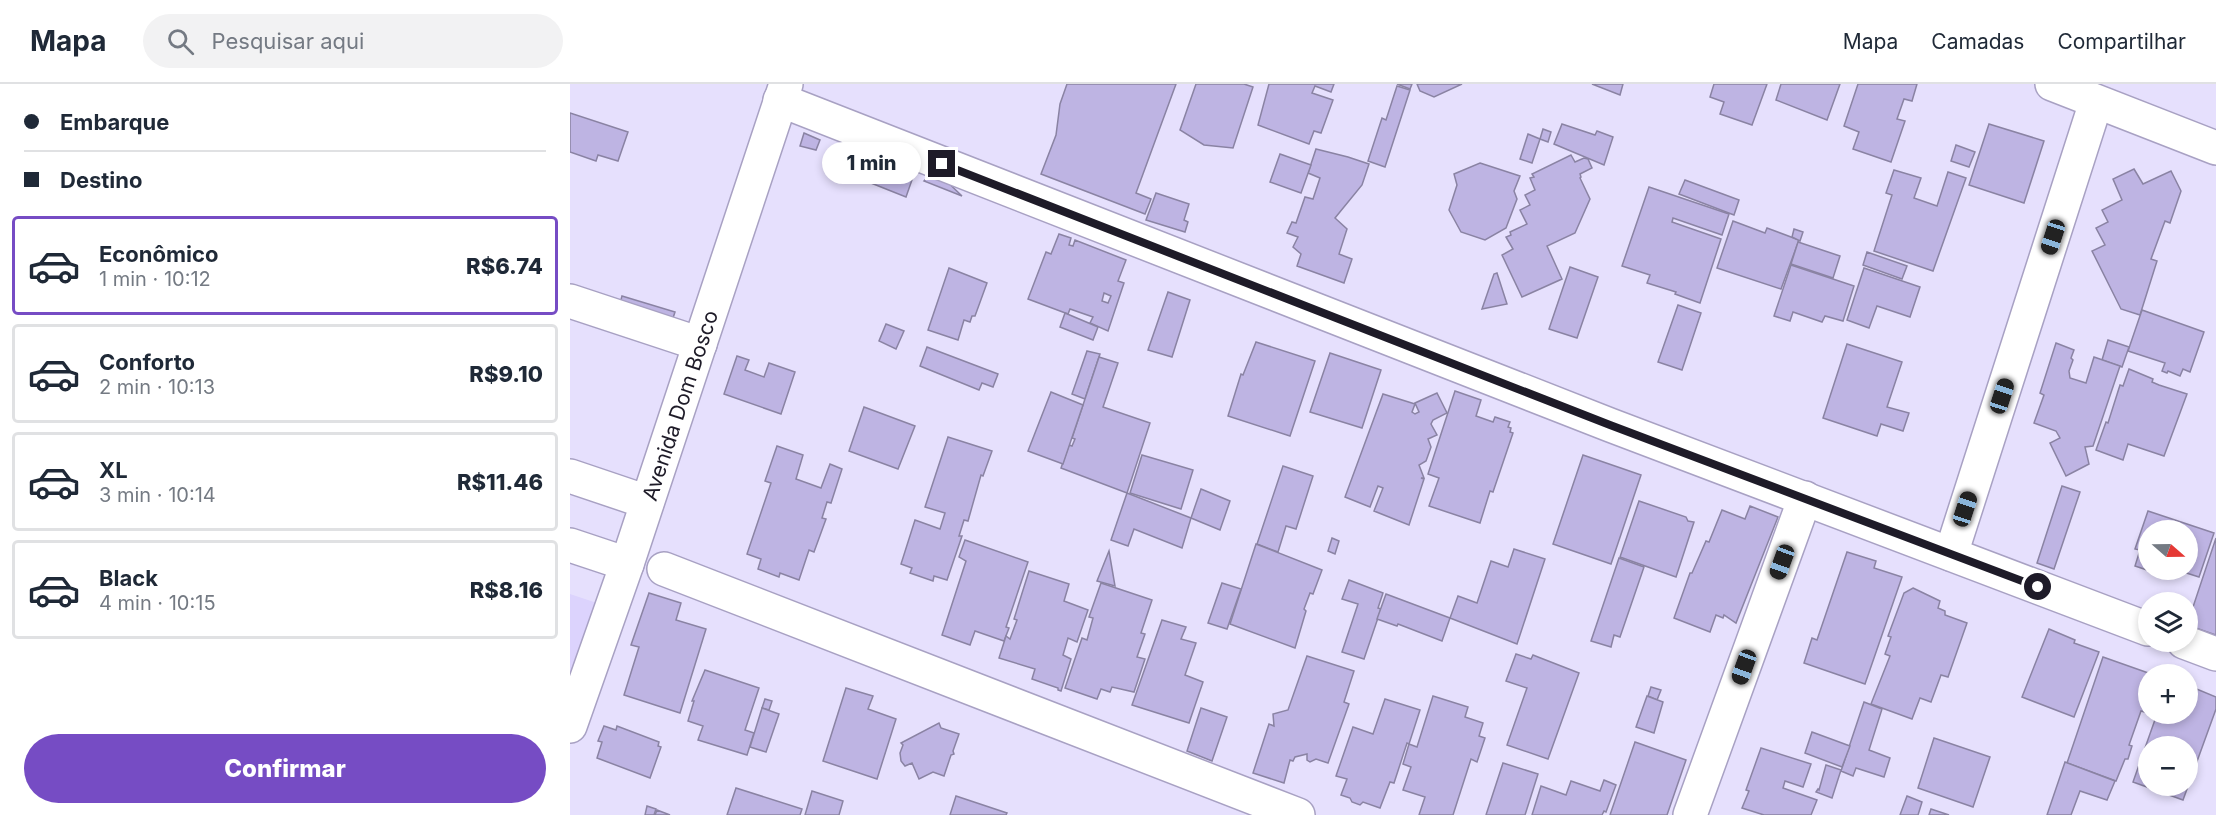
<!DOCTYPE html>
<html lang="pt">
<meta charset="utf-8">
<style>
:root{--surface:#fff;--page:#f2f2f3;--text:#1f2937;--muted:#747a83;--line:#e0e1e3;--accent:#764cc4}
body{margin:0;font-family:Inter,sans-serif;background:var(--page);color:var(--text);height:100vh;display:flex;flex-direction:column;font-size:22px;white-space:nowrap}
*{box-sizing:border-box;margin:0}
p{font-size:20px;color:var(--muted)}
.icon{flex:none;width:33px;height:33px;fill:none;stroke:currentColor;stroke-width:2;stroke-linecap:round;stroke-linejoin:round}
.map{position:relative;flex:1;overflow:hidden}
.sheet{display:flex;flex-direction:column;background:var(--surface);width:570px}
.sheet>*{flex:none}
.banner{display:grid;align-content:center;height:132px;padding:0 24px;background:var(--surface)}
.needle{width:39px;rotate:110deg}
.fabs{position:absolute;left:1568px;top:436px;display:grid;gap:12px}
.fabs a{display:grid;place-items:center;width:60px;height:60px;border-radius:50%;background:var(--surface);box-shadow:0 3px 9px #0003;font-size:30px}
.end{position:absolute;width:27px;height:27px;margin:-14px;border:8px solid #1e1b28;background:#fff;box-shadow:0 0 0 3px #fff}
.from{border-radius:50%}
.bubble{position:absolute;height:42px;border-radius:21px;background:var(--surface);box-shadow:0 3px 9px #0003;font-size:20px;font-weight:800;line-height:42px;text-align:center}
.car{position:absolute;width:18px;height:36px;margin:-18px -9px;border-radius:8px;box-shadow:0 0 4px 2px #0007;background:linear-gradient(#222 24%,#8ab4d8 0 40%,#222 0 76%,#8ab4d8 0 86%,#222 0)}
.banner b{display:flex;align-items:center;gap:21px;height:57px;font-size:22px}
.banner b+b{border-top:2px solid var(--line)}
.banner i{width:15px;height:15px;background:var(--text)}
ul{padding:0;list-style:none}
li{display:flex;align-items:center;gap:18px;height:99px;margin:0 12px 9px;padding:0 12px;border:3px solid var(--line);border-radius:6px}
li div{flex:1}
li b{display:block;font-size:22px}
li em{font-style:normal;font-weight:800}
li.current{border-color:var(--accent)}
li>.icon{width:54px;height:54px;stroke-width:1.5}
.primary-button{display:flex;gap:12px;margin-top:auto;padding:12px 24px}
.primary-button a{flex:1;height:69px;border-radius:36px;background:var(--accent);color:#fff;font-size:24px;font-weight:800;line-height:69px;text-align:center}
header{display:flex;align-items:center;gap:36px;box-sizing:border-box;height:84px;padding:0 30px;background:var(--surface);border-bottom:2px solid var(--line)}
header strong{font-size:28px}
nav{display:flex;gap:33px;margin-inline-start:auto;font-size:21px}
.search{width:420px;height:54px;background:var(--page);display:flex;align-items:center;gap:15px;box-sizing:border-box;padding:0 21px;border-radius:33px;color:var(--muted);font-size:22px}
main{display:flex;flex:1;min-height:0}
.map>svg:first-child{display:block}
.built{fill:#dcd3fd}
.building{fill:#beb4e3;stroke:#8a83a3;stroke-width:1.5;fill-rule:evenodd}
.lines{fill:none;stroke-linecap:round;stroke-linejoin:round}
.minor-casing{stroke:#a8a1c3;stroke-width:36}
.minor{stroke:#fff;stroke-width:33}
.route{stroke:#1e1b28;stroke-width:8}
.labels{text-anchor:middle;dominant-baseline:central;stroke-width:5;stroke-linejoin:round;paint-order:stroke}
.street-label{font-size:21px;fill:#1e1b28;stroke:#fff}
</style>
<header>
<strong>Mapa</strong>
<div class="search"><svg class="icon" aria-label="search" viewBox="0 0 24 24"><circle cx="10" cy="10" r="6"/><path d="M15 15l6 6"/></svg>Pesquisar aqui</div>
<nav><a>Mapa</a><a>Camadas</a><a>Compartilhar</a></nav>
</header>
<main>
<section class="sheet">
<div class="banner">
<b><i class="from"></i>Embarque</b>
<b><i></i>Destino</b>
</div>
<ul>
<li class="current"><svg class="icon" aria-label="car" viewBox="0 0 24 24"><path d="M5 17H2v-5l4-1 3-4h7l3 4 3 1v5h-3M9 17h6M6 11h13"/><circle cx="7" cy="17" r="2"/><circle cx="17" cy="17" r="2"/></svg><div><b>Econômico</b><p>1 min · 10:12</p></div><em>R$6.74</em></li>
<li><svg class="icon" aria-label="car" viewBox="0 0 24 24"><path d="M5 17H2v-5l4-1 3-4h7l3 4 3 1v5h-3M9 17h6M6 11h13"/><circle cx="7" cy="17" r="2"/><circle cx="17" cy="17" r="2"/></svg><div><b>Conforto</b><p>2 min · 10:13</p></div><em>R$9.10</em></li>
<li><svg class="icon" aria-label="car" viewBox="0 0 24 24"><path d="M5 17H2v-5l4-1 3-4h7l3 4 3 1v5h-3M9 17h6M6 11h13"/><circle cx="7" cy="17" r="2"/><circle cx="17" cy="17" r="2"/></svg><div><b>XL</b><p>3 min · 10:14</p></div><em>R$11.46</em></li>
<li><svg class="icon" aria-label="car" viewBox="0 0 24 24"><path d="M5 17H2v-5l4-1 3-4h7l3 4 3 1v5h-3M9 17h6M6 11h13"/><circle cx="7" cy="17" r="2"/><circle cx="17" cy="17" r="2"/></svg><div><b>Black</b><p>4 min · 10:15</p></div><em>R$8.16</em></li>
</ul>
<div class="primary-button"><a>Confirmar</a></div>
</section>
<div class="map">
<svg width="1646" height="731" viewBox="0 0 1646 731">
<rect width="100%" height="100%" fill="#e6e0fd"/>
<!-- built -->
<polygon class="built" points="0,510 27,519 0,600"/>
<!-- building -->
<g class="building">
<polygon points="497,0 606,0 566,109 581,115 575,130 471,90 486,51 490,20"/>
<polygon points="626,0 674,0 683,3 663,64 634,61 610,46"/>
<polygon points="699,0 764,0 761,8 745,2 742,9 763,16 751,49 744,47 739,60 688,41"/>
<polygon points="827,0 842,0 840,5"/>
<polygon points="847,0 892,0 864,13 850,7"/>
<polygon points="1022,0 1053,0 1050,11"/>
<polygon points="1144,0 1197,0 1182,41 1150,30 1154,18 1140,13"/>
<polygon points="1211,0 1270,0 1257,36 1206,16"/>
<polygon points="1288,0 1347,0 1342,17 1334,15 1327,35 1335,37 1321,78 1283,65 1289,48 1274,42"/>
<polygon points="827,2 840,6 815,83 798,77 812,34 816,36"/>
<polygon points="0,29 58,48 48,77 28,71 26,77 0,68"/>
<polygon points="992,40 1025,51 1027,47 1043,53 1034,81 984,60"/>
<polygon points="1419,40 1474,57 1454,119 1399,101"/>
<polygon points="973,45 981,48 978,58 970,55"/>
<polygon points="234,49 250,56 246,66 230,62"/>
<polygon points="958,50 970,55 962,79 950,75"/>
<polygon points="1386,61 1405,68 1399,83 1381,77"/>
<polygon points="746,65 778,73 799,80 792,101 765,134 777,145 769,170 782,175 774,199 727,182 731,170 723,163 728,153 717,149 722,138 726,139 735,113 743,115 750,94 738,89"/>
<polygon points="710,70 741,81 731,109 700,98"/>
<polygon points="1001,71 1005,78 1014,74 1018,75 1022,84 1010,90 1011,93 1010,94 1020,115 1005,149 977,162 992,195 952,213 932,171 943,165 936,153 941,151 940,148 957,140 950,126 960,121 955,111 965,106 960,94 964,93 962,90"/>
<polygon points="304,77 343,93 336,113 296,97"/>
<polygon points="910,79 950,92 944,107 947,115 936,144 915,156 891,148 879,126 887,101 884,90"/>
<polygon points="1564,85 1573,100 1601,87 1611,107 1600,139 1595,137 1581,175 1587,177 1570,231 1551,225 1522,167 1535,161 1526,144 1538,138 1532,126 1552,116 1543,95"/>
<polygon points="365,86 392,112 354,97"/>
<polygon points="1324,86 1351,94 1344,114 1367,122 1378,88 1396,94 1363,187 1304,167 1322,111 1316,109"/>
<polygon points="1115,96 1169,116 1164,131 1109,110"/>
<polygon points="1079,103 1159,130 1152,151 1103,134 1102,138 1151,155 1130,219 1105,210 1106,208 1077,199 1080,191 1052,182"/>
<polygon points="586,109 619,120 614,136 618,138 615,148 576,136"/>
<polygon points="1163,137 1195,149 1197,144 1229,156 1211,205 1147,184"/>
<polygon points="1224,145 1233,148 1230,157 1222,153"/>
<path d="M 489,150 L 501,154 L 499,161 L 503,162 L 505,156 L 556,176 L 548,197 L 554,199 L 538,247 L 520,239 L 523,233 L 500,225 L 498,230 L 458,215 L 476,168 L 481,170 ZM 534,209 L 541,212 L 538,219 L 532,217 Z"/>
<polygon points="1228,158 1270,172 1263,194 1221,180"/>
<polygon points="1297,168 1337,182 1332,195 1293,181"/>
<polygon points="1221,181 1284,202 1273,237 1255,232 1252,238 1223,228 1220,237 1204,232"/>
<polygon points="1000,183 1028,193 1007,254 979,245"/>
<polygon points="379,184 417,199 405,232 402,232 400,238 394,236 388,256 358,246"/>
<polygon points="1294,184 1350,203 1340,233 1307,222 1299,244 1277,236"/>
<polygon points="927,189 937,220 912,225 924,190"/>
<polygon points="598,208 620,216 602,273 578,266"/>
<polygon points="52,212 105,228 100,243 48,227"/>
<polygon points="1108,221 1131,229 1112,286 1088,278"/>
<polygon points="1572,226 1634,248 1620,288 1613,285 1610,292 1598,287 1597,289 1592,287 1595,279 1558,267"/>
<polygon points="495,229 528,243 523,256 490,243"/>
<polygon points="316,240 334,247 326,265 309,257"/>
<polygon points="1538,256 1559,263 1552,283 1532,276"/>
<polygon points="686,258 745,277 720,352 658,332 671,290 673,291"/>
<polygon points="1486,259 1504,266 1501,274 1503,276 1499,287 1500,294 1516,299 1524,273 1550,282 1523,362 1515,363 1519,380 1496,392 1480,359 1490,354 1486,347 1464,339 1474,311 1470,309"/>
<polygon points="1277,260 1332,278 1317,323 1339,329 1333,347 1311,340 1307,352 1253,334"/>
<polygon points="357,263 428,290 423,303 412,299 409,306 350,282"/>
<polygon points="517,267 530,270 515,315 502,310"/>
<polygon points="760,269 811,286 792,344 740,328"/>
<polygon points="167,272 179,276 175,286 194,293 199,279 225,288 211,330 154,310"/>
<polygon points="529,273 548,279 533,323 580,339 557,409 491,384 499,361 502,362 505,355 502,354"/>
<polygon points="1559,285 1583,295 1582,298 1589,301 1617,310 1594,372 1558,360 1553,376 1526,366 1536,338 1538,339 1550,301 1553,302"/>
<polygon points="885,307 911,316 906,332 923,338 925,333 940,338 938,343 941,344 940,348 943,349 923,408 920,407 910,439 859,422 869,394 858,390"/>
<polygon points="481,308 513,321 493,380 458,367"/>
<polygon points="867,309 877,329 863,336 861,340 867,351 858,355 861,363 856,377 849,381 854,394 851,394 854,395 839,441 804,427 813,404 808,402 800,423 775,413 813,310 845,320 842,328 845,330 849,328 845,319"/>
<polygon points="294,323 345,342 328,385 279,367"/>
<polygon points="378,353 422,367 413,392 411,391 398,437 394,436 389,452 392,452 377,496 364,492 363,497 340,489 342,484 331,480 345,436 370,445 375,429 355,423"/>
<polygon points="207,362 233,371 226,395 251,404 260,380 272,385 261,419 257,418 252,434 256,435 244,468 239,466 229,496 210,489 209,493 188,485 191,475 177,470 201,399 195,397"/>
<polygon points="572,371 623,386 611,425 560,409"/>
<polygon points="1013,371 1071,391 1041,480 983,460"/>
<polygon points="713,382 743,392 726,445 716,442 708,468 687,460"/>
<polygon points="1492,402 1510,408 1484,485 1467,479"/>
<polygon points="631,405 660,417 650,446 621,434"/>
<polygon points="557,409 621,434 612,464 564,445 558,462 541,456"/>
<polygon points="1069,417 1116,433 1118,437 1124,438 1106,493 1050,473"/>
<polygon points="1180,422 1208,433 1166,539 1154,531 1153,534 1146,531 1140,548 1104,534 1120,489 1122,489 1136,457 1139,458 1152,426 1175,435"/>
<polygon points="1578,427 1644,449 1629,493 1607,486 1617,486 1617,447 1578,447 1578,486 1601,486 1598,493 1565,482 1570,466 1565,465"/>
<polygon points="762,454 769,457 765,470 758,467"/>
<polygon points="1646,454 1646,551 1617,541"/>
<polygon points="395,456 458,478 436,543 439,544 434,557 405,547 400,561 372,551 396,477 389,473"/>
<polygon points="686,460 752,486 743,510 740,509 734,525 736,527 725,564 660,540"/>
<polygon points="944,465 975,475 947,560 880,534 888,512 907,519 921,477 938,483"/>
<polygon points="539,467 545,502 527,497"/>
<polygon points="1277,468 1306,477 1304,484 1332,493 1295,600 1234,579 1242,554 1247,556"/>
<polygon points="1049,474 1074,483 1050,553 1044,551 1041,563 1021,557"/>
<polygon points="459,487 499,500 494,517 518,526 507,558 498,554 493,571 501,575 491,607 488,606 488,604 462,595 465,585 429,574 436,552 440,555 447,536 444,535"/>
<polygon points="779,496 813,509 808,524 811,525 794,575 772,568 788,520 772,515"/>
<polygon points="531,499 582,516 571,549 575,550 567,573 575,575 564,608 542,603 540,608 531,605 527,615 495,604 512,554 517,556 523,534 519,533"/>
<polygon points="652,499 671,505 657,545 638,539"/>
<polygon points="1343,504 1370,517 1368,524 1375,527 1375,531 1397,539 1378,593 1371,591 1361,618 1350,614 1342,635 1301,620 1320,572 1315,570 1321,553 1318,552 1334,509"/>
<polygon points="79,509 111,519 106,536 136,545 110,629 54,611 69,563 61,561"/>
<polygon points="816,510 880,534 872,557 828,540 827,542 807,535"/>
<polygon points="592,536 616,543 611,555 626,559 615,591 633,598 619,639 562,621"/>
<polygon points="1479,545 1505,556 1504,559 1529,568 1504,633 1452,613"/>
<polygon points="946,570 961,575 963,571 968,573 1009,589 978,675 937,661 957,604 936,597"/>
<polygon points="737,572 784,587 774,618 779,620 758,679 746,675 740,678 737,676 737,670 725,673 723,677 720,676 714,699 683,689 699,640 704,642 703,630 718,626"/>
<polygon points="1533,573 1584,591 1578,591 1578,629 1571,627 1559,661 1562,662 1558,675 1555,675 1546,697 1497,679"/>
<polygon points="135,586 189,604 175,646 184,649 177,671 128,656 133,642 118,637 124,617 122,617"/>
<path d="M 1617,601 L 1646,613 L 1646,625 L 1613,716 L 1563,698 L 1587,630 L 1617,630 ZM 1578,663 L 1617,663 L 1617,702 L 1578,702 Z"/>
<polygon points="1081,603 1091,606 1087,616 1078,612"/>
<polygon points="276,604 303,612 298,625 326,635 307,695 253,677"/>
<polygon points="863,612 898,623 895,633 913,639 909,652 915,654 907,678 901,675 883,731 849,731 855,713 833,706 841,683 833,680 839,660 847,663"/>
<polygon points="1077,612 1093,618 1084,649 1066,643"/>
<polygon points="195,615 202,617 199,626 192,624"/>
<polygon points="815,615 850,626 839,660 837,659 824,699 820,698 810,724 793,718 790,721 782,718 780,714 771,711 777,695 766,692 783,643 803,650"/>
<polygon points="1294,618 1312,625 1299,666 1320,674 1314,693 1286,684 1283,692 1271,687"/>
<polygon points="192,624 209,630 196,668 180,663"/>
<polygon points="631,624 657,633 642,677 617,667"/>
<polygon points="369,639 371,644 389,650 383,667 384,670 381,671 374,692 363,688 349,695 342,679 335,682 331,677 330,669 333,661 331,659"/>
<polygon points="34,642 46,646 47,642 89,658 88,662 91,663 80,694 27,674 32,658 28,657"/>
<polygon points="1242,648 1280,662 1272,683 1235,669"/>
<polygon points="1364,654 1420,673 1403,723 1348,704"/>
<polygon points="1065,658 1116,676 1097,731 1040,731"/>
<polygon points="1191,664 1241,680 1233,703 1215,697 1213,704 1247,716 1241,731 1194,731 1172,724 1179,707 1176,706"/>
<polygon points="1495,678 1545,697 1537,716 1510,707 1501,731 1477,731"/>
<polygon points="933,679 968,690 955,731 916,731"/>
<polygon points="1256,681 1271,686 1262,714 1246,708 1248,705 1249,706"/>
<polygon points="1034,696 1046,701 1036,728 1034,727 1032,731 962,731 971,702 996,711 1001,697 1030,707"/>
<polygon points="166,704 232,725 230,731 157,731"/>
<polygon points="242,707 273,717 269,731 235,731"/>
<polygon points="386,712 437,729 436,731 380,731"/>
<polygon points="1337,712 1352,718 1348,731 1330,731"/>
<polygon points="77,722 86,725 84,731 75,731"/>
<polygon points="1361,725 1379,731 1359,731"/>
<polygon points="87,726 100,731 85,731"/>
</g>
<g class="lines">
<defs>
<g id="minor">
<polyline points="1482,0 1646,64"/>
<polyline points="210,16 1040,341 1578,545"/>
<polyline points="0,217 130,260"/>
<polyline points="0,392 77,418"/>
<polyline points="0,461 57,480"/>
<polyline points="1381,470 1526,18"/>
<polyline points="94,485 728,731"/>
<polyline points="1614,558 1646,570"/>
<path id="s1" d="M 0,642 L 57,480 L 216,0"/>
<polyline points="1120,731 1235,414"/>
</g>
</defs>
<!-- minor casing -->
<use href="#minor" class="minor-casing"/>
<!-- minor -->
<use href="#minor" class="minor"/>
</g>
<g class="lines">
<!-- route -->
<polyline class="route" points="372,80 1040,341 1468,503"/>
</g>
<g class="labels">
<!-- street labels -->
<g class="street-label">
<text stroke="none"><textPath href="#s1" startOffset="339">Avenida Dom Bosco</textPath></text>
</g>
</g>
</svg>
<div class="fabs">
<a><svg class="needle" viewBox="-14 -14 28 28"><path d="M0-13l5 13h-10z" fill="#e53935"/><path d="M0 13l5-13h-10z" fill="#747a83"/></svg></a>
<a><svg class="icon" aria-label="layers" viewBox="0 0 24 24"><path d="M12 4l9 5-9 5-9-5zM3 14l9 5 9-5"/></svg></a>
<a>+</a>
<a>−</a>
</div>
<i class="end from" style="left:1468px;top:503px"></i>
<i class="end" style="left:372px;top:80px"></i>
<div class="bubble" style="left:252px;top:58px;width:99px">1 min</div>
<i class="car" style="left:1483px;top:153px;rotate:198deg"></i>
<i class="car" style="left:1432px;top:312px;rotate:18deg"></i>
<i class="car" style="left:1395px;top:425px;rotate:18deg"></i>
<i class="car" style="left:1212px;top:478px;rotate:200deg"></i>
<i class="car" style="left:1174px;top:583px;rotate:200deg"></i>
</div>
</main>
